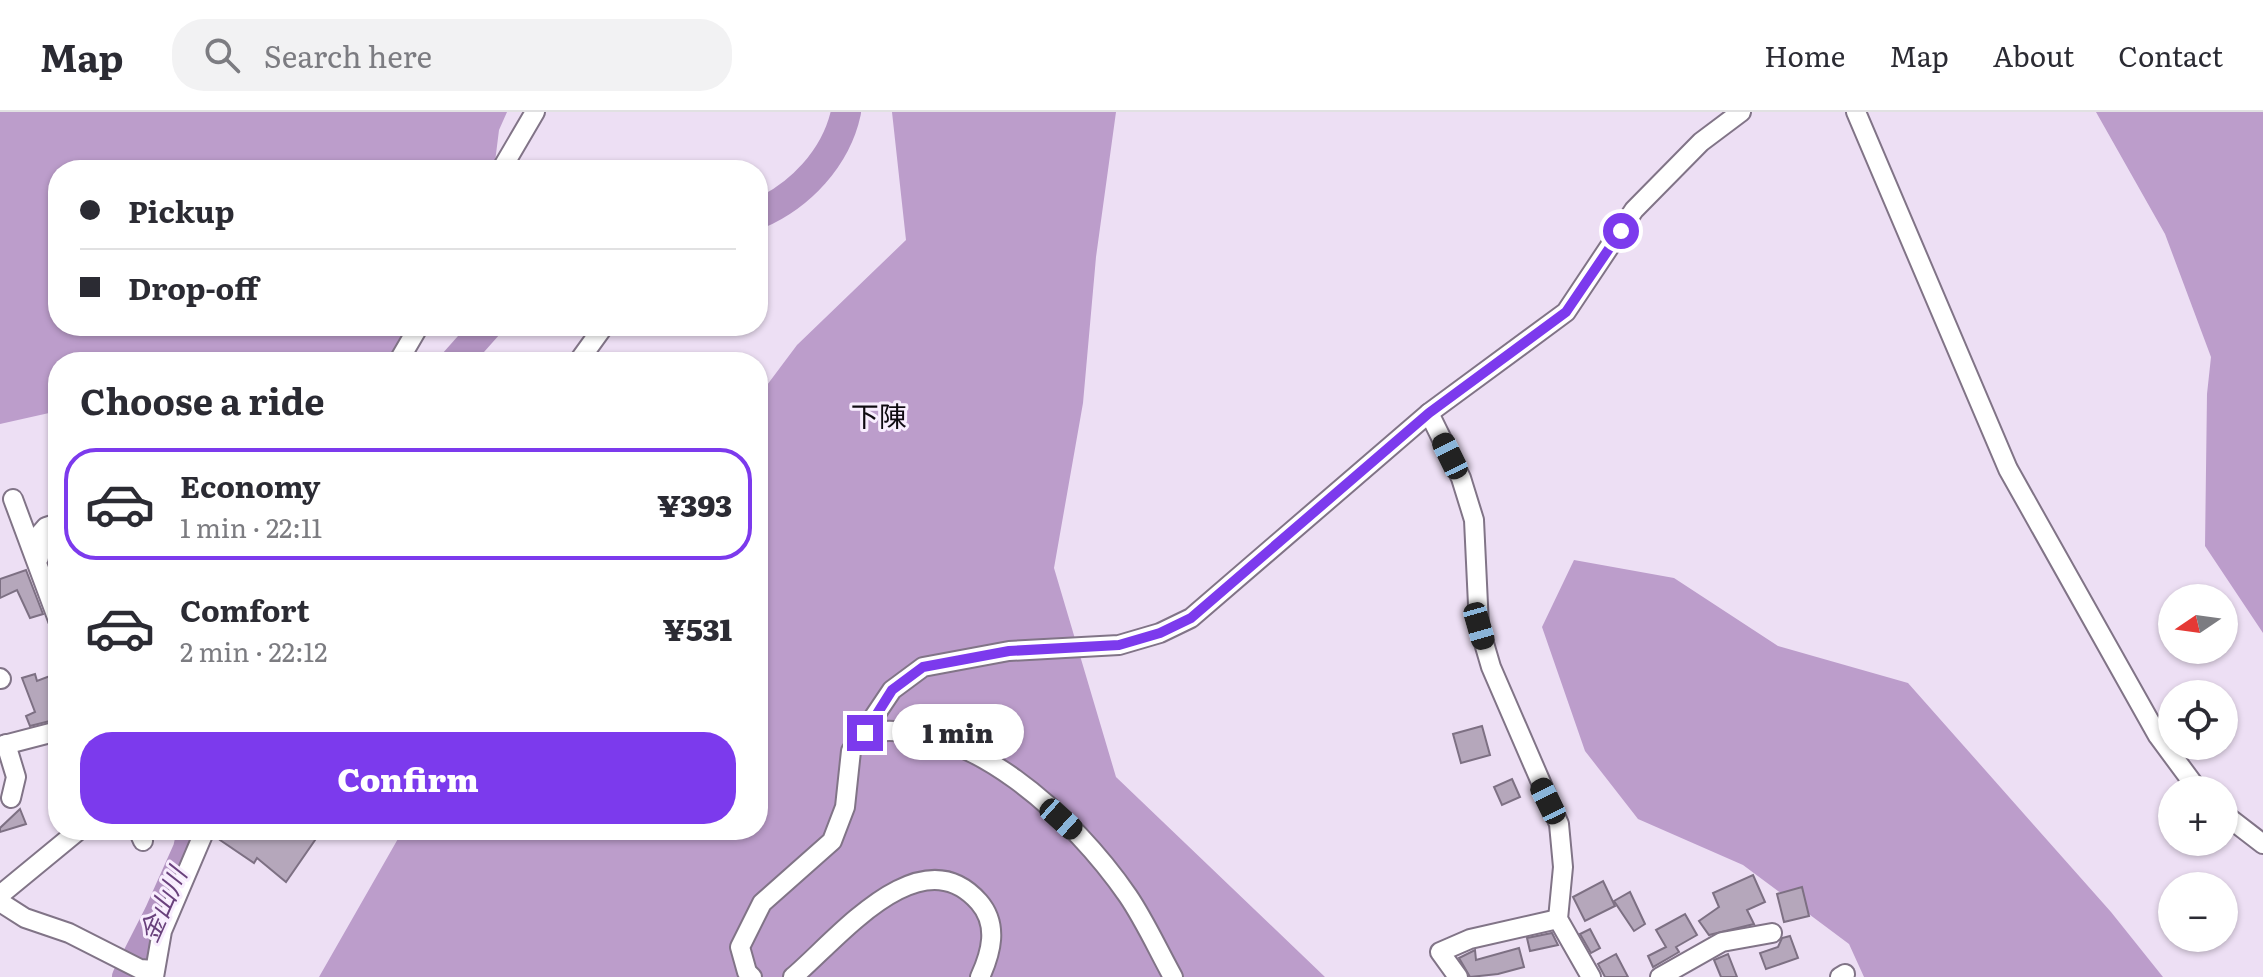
<!DOCTYPE html>
<meta charset="utf-8">
<style>
:root{--surface:#fff;--page:#f2f2f3;--text:#2b2b33;--muted:#7c7c81;--line:#e1e1e2;--accent:#7c3aed}
body{margin:0;font-family:Literata,"Noto Sans JP",serif;background:var(--page);color:var(--text);height:100vh;display:flex;flex-direction:column;font-size:30px;white-space:nowrap}
*{box-sizing:border-box;margin:0}
p{font-size:26px;color:var(--muted)}
.icon{flex:none;width:44px;height:44px;fill:none;stroke:currentColor;stroke-width:2;stroke-linecap:round;stroke-linejoin:round}
.map{position:relative;flex:1;overflow:hidden}
.panel{position:absolute;left:48px;top:240px;width:720px;height:488px;display:flex;flex-direction:column;background:var(--surface);border-radius:32px;box-shadow:0 2px 6px #0004}
.panel>*{flex:none}
.guide{position:absolute;left:48px;top:48px;width:720px;height:176px;border-radius:32px;box-shadow:0 2px 6px #0004;display:grid;align-content:center;height:176px;padding:0 32px;background:var(--surface)}
.needle{width:52px;rotate:257deg}
.buttons{position:absolute;left:2158px;top:472px;display:grid;gap:16px}
.buttons a{display:grid;place-items:center;width:80px;height:80px;border-radius:50%;background:var(--surface);box-shadow:0 2px 6px #0004;font-size:40px}
.end{position:absolute;width:36px;height:36px;margin:-18px;border:10px solid #7c3aed;background:#fff;box-shadow:0 0 0 4px #fff}
.from{border-radius:50%}
.bubble{position:absolute;height:56px;border-radius:28px;background:var(--surface);box-shadow:0 2px 6px #0004;font-size:26px;font-weight:800;line-height:56px;text-align:center}
.car{position:absolute;width:24px;height:48px;margin:-24px -12px;border-radius:10px;box-shadow:0 0 6px 2px #0007;background:linear-gradient(#222 24%,#8ab4d8 0 40%,#222 0 76%,#8ab4d8 0 86%,#222 0)}
.guide b{display:flex;align-items:center;gap:28px;height:76px;font-size:30px}
.guide b+b{border-top:2px solid var(--line)}
.guide i{width:20px;height:20px;background:var(--text)}
ul{padding:0;list-style:none}
li{display:flex;align-items:center;gap:24px;height:112px;margin:0 16px 12px;padding:0 16px;border:4px solid transparent;border-radius:32px}
li div{flex:1}
li b{display:block;font-size:30px}
li em{font-style:normal;font-weight:800}
li.selected{border-color:var(--accent)}
li>.icon{width:72px;height:72px;stroke-width:1.5}
h2{padding:0 32px;font-size:36px;line-height:96px}
.primary-button{display:flex;gap:16px;margin-top:auto;padding:16px 32px}
.primary-button a{flex:1;height:92px;border-radius:32px;background:var(--accent);color:#fff;font-size:32px;font-weight:800;line-height:92px;text-align:center}
header{display:flex;align-items:center;gap:48px;box-sizing:border-box;height:112px;padding:0 40px;background:var(--surface);border-bottom:2px solid var(--line)}
header strong{font-size:38px}
nav{display:flex;gap:44px;margin-inline-start:auto;font-size:28px}
.search{width:560px;height:72px;background:var(--page);display:flex;align-items:center;gap:20px;box-sizing:border-box;padding:0 28px;border-radius:32px;color:var(--muted);font-size:30px}
.map>svg:first-child{display:block}
.forest{fill:#bc9dcb}
.lines{fill:none;stroke-linecap:round;stroke-linejoin:round}
.river{stroke:#b394c2;stroke-width:30}
.building{fill:#b5a7bb;stroke:#7d7083;stroke-width:2}
.minor-casing{stroke:#817487;stroke-width:22}
.minor{stroke:#fff;stroke-width:18}
.route{stroke:#7c3aed;stroke-width:10}
.labels{text-anchor:middle;dominant-baseline:central;stroke-width:6;stroke-linejoin:round;paint-order:stroke}
.water-label{font-size:26px;font-style:italic;fill:#69417c;stroke:#f8edfe}
.quarter-label{font-size:28px;fill:#0f0b11;stroke:#f8edfe}
</style>
<header>
<strong>Map</strong>
<div class="search"><svg class="icon" aria-label="search" viewBox="0 0 24 24"><circle cx="10" cy="10" r="6"/><path d="M15 15l6 6"/></svg>Search here</div>
<nav><a>Home</a><a>Map</a><a>About</a><a>Contact</a></nav>
</header>
<div class="map">
<svg width="2263" height="865" viewBox="0 0 2263 865">
<rect width="100%" height="100%" fill="#eddff4"/>
<!-- forest -->
<g class="forest">
<polygon points="0,0 507,0 499,18 494,58 58,58 58,214 432,214 406,250 58,250 58,299 0,312"/>
<polygon points="892,0 1116,0 1096,145 1083,291 1054,456 1116,665 1325,865 319,865 403,718 758,718 758,285 797,233 906,128"/>
<polygon points="2096,0 2263,0 2263,521 2205,434 2207,282 2211,245 2165,122"/>
<polygon points="1574,448 1674,466 1778,534 1908,571 2111,800 2163,865 1864,865 1849,832 1743,753 1638,707 1585,639 1542,515"/>
</g>
<g class="lines">
<!-- river -->
<g class="river">
<path d="M 758,102 C 800,84 836,46 846,0"/>
<polyline points="455,250 487,214"/>
<polyline points="127,865 159,802 188,737 192,718"/>
</g>
</g>
<!-- building -->
<g class="building">
<polygon points="26,458 43,502 30,506 17,478 0,486 0,467"/>
<polygon points="58,561 58,607 30,614 26,604 35,600 22,566 35,562 37,569"/>
<polygon points="1482,614 1490,643 1461,651 1453,622"/>
<polygon points="1512,667 1520,685 1502,693 1494,675"/>
<polygon points="20,697 26,712 0,720 0,716"/>
<polygon points="227,718 322,718 286,770 257,746 254,751 220,728"/>
<polygon points="1753,763 1765,790 1747,798 1754,812 1709,823 1699,809 1719,795 1713,781"/>
<polygon points="1603,769 1615,794 1585,809 1573,785"/>
<polygon points="1802,775 1809,804 1784,810 1777,782"/>
<polygon points="1630,780 1645,812 1634,819 1614,789"/>
<polygon points="1685,802 1697,823 1676,835 1679,840 1653,855 1648,844 1666,835 1656,818"/>
<polygon points="1590,817 1600,836 1591,841 1580,822"/>
<polygon points="1552,821 1558,833 1530,839 1527,826"/>
<polygon points="1790,824 1798,846 1766,857 1760,841 1778,835 1782,826"/>
<polygon points="1519,836 1524,855 1498,862 1470,865 1459,846 1475,838 1476,848"/>
<polygon points="1616,842 1628,865 1605,865 1598,852"/>
<polygon points="1728,842 1737,865 1721,865 1714,848"/>
</g>
<g class="lines">
<defs>
<g id="minor">
<polyline points="1856,0 2008,357 2158,624 2198,678"/>
<polyline points="501,58 535,0"/>
<polyline points="398,250 419,214"/>
<polyline points="578,250 604,214"/>
<polyline points="1429,301 1461,366 1474,408 1479,514 1491,555 1559,712 1563,755 1558,807 1591,865"/>
<polyline points="13,387 58,508"/>
<polyline points="39,446 39,423 46,415 58,411"/>
<polyline points="0,566 1,567"/>
<path d="M 865,621 C 967,603 1075,707 1128,784 C 1145,809 1158,838 1173,865"/>
<polyline points="6,632 16,665 11,686"/>
<polyline points="0,634 58,619"/>
<polyline points="2224,702 2263,732"/>
<polyline points="138,718 143,729"/>
<polyline points="0,783 79,718"/>
<polyline points="0,790 25,806 69,821 140,857 154,858"/>
<polyline points="154,865 162,819 205,718"/>
<polyline points="752,865 747,860 740,835 762,791 832,729 845,695 851,639 892,578 923,555 1009,539 1119,533 1160,521 1191,506 1429,301 1566,200 1634,98 1701,30 1741,0"/>
<path d="M 793,865 C 838,827 920,723 979,790 C 999,813 991,841 980,865"/>
<polyline points="1458,865 1440,840 1470,827 1558,807"/>
<polyline points="1660,865 1722,830 1772,821"/>
<polyline points="1840,865 1845,862"/>
</g>
</defs>
<!-- minor casing -->
<use href="#minor" class="minor-casing"/>
<!-- minor -->
<use href="#minor" class="minor"/>
</g>
<g class="lines">
<!-- route -->
<polyline class="route" points="865,621 892,578 923,555 1009,539 1119,533 1160,521 1191,506 1429,301 1566,200 1621,119"/>
</g>
<g class="labels">
<!-- water labels -->
<g class="water-label">
<text transform="translate(161 792) rotate(-66)">金山川</text>
</g>
<!-- quarter labels -->
<g class="quarter-label">
<text x="879" y="303">下陳</text>
</g>
</g>
</svg>
<div class="buttons">
<a><svg class="needle" viewBox="-14 -14 28 28"><path d="M0-13l5 13h-10z" fill="#e53935"/><path d="M0 13l5-13h-10z" fill="#7c7c81"/></svg></a>
<a><svg class="icon" aria-label="locate" viewBox="0 0 24 24"><circle cx="12" cy="12" r="6"/><path d="M12 2v4M12 18v4M2 12h4M18 12h4"/></svg></a>
<a>+</a>
<a>−</a>
</div>
<i class="end from" style="left:1621px;top:119px"></i>
<i class="end" style="left:865px;top:621px"></i>
<div class="bubble" style="left:892px;top:592px;width:132px">1 min</div>
<i class="car" style="left:1450px;top:344px;rotate:334deg"></i>
<i class="car" style="left:1479px;top:514px;rotate:164deg"></i>
<i class="car" style="left:1548px;top:689px;rotate:334deg"></i>
<i class="car" style="left:1061px;top:707px;rotate:132deg"></i>
<div class="guide">
<b><i class="from"></i>Pickup</b>
<b><i></i>Drop-off</b>
</div>
<section class="panel">
<h2>Choose a ride</h2>
<ul>
<li class="selected"><svg class="icon" aria-label="car" viewBox="0 0 24 24"><path d="M5 17H2v-5l4-1 3-4h7l3 4 3 1v5h-3M9 17h6M6 11h13"/><circle cx="7" cy="17" r="2"/><circle cx="17" cy="17" r="2"/></svg><div><b>Economy</b><p>1 min · 22:11</p></div><em>¥393</em></li>
<li><svg class="icon" aria-label="car" viewBox="0 0 24 24"><path d="M5 17H2v-5l4-1 3-4h7l3 4 3 1v5h-3M9 17h6M6 11h13"/><circle cx="7" cy="17" r="2"/><circle cx="17" cy="17" r="2"/></svg><div><b>Comfort</b><p>2 min · 22:12</p></div><em>¥531</em></li>
</ul>
<div class="primary-button"><a>Confirm</a></div>
</section>
</div>
